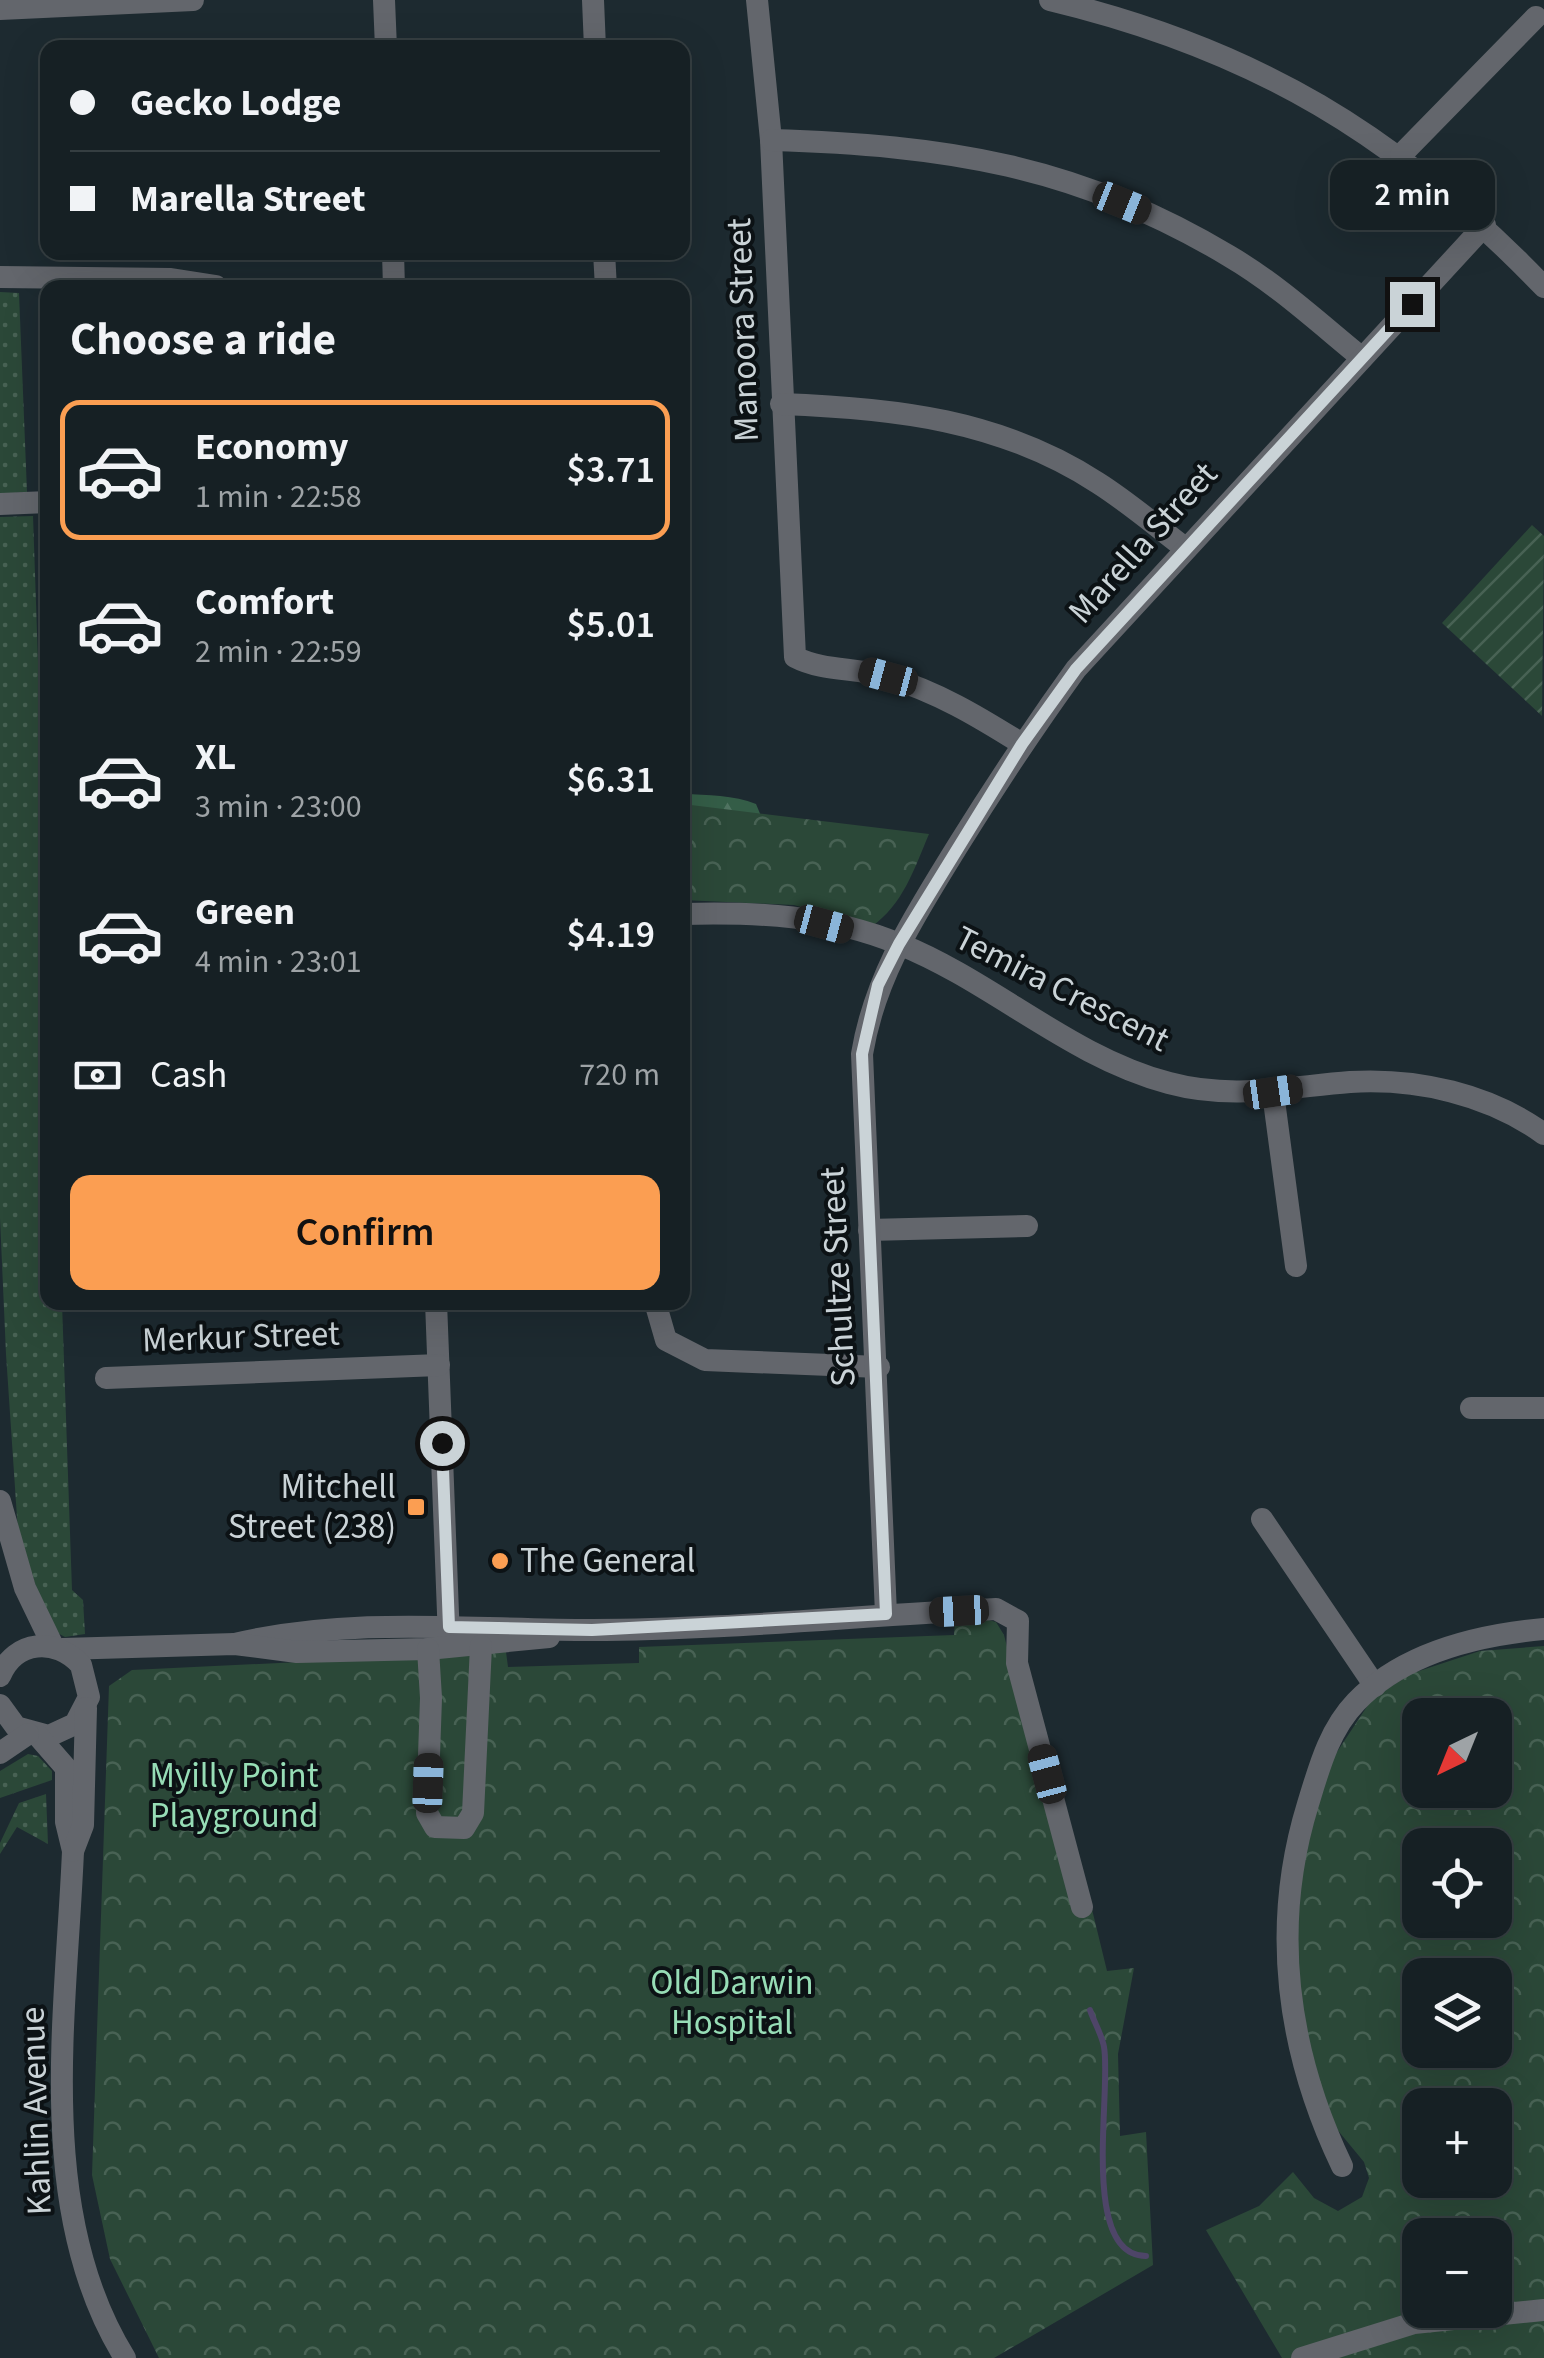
<!DOCTYPE html>
<meta charset="utf-8">
<style>
:root{--surface:#162024;--page:#232d31;--text:#f1f3f6;--muted:#9ea3a6;--line:#353e41;--accent:#fb9e52}
body{margin:0;font-family:"Source Sans 3",sans-serif;background:var(--page);color:var(--text);height:100vh;display:flex;flex-direction:column;font-size:38px;white-space:nowrap}
*{box-sizing:border-box;margin:0}
p{font-size:32px;color:var(--muted)}
.icon{flex:none;width:55px;height:55px;fill:none;stroke:currentColor;stroke-width:2;stroke-linecap:round;stroke-linejoin:round}
.map{position:relative;flex:1;overflow:hidden}
.sheet{position:absolute;left:40px;top:280px;width:650px;height:1030px;display:flex;flex-direction:column;background:var(--surface);border-radius:20px;box-shadow:0 10px 40px #0002,0 0 0 2px var(--line)}
.sheet>*{flex:none}
.guide{position:absolute;left:40px;top:40px;width:650px;height:220px;border-radius:20px;box-shadow:0 10px 40px #0002,0 0 0 2px var(--line);display:grid;align-content:center;height:220px;padding:0 30px;background:var(--surface)}
.needle{width:65px;rotate:223deg}
.controls{position:absolute;left:1402px;top:1698px;display:grid;gap:20px}
.controls a{display:grid;place-items:center;width:110px;height:110px;border-radius:20px;background:var(--surface);box-shadow:0 10px 40px #0002,0 0 0 2px var(--line);font-size:50px}
.end{position:absolute;width:45px;height:45px;margin:-22px;border:12px solid #cad3d7;background:#111;box-shadow:0 0 0 5px #111}
.from{border-radius:50%}
.bubble{position:absolute;height:70px;border-radius:20px;background:var(--surface);box-shadow:0 10px 40px #0002,0 0 0 2px var(--line);font-size:32px;font-weight:600;line-height:70px;text-align:center}
.car{position:absolute;width:30px;height:60px;margin:-30px -15px;border-radius:12px;box-shadow:0 0 8px 2px #0007;background:linear-gradient(#222 24%,#8ab4d8 0 40%,#222 0 76%,#8ab4d8 0 86%,#222 0)}
.guide b{display:flex;align-items:center;gap:35px;height:95px;font-size:38px}
.guide b+b{border-top:2px solid var(--line)}
.guide i{width:25px;height:25px;background:var(--text)}
ul{padding:0;list-style:none}
li{display:flex;align-items:center;gap:30px;height:140px;margin:0 20px 15px;padding:0 10px;border:5px solid transparent;border-radius:20px}
li div{flex:1}
li b{display:block;font-size:38px}
li em{font-style:normal;font-weight:600}
li.on{border-color:var(--accent)}
li>.icon{width:90px;height:90px;stroke-width:1.5}
h2{padding:0 30px;font-size:45px;line-height:120px}
.pay{display:flex;align-items:center;gap:25px;height:110px;padding:0 30px;font-size:38px}
.pay p{margin-inline-start:auto}
.action{display:flex;gap:20px;margin-top:auto;padding:20px 30px}
.action a{flex:1;height:115px;border-radius:20px;background:var(--accent);color:#111;font-size:40px;font-weight:600;line-height:115px;text-align:center}
.map>svg:first-child{display:block}
.grass{fill:url(#grass-dots)}
.forest{fill:url(#forest-firs)}
.park{fill:url(#park-crowns);fill-rule:evenodd}
.garden{fill:url(#garden-furrows)}
.lines{fill:none;stroke-linecap:round;stroke-linejoin:round}
.stream{stroke:#4e4568;stroke-width:6}
.minor{stroke:#63666c;stroke-width:22}
.route{stroke:#cad3d7;stroke-width:12}
.poi-dot{fill:#fb9e52;stroke:#0c1215;stroke-width:4}
.labels{text-anchor:middle;dominant-baseline:central;stroke-width:8;stroke-linejoin:round;paint-order:stroke}
.street-label{font-size:35px;fill:#cad3d7;stroke:#0c1215}
.poi-label{font-size:35px;fill:#cad3d7;stroke:#0c1215;text-anchor:end}
.park-label{font-size:35px;fill:#97ddb6;stroke:#0c1215}
</style>
<div class="map">
<svg width="1544" height="2358" viewBox="0 0 1544 2358">
<defs>
<pattern id="grass-dots" width="8" height="8" patternUnits="userSpaceOnUse" patternTransform="scale(2.5)"><rect width="8" height="8" fill="#2b4838"/><path d="M2 2h.1M6 6h.1" fill="none" stroke="#486254" stroke-width="1.8" stroke-linecap="round"/></pattern>
<pattern id="forest-firs" width="22" height="20" patternUnits="userSpaceOnUse" patternTransform="scale(2.5)"><rect width="22" height="20" fill="#345d47"/><path d="M5 1l3.5 6h-7zM16 11l3.5 6h-7z" fill="#507361"/></pattern>
<pattern id="park-crowns" width="20" height="18" patternUnits="userSpaceOnUse" patternTransform="scale(2.5)"><rect width="20" height="18" fill="#2b4838"/><path d="M2 6a3 3 0 1 1 6 0M12 15a3 3 0 1 1 6 0" fill="none" stroke="#486254"/></pattern>
<pattern id="garden-furrows" width="10" height="10" patternUnits="userSpaceOnUse" patternTransform="scale(2.5)"><rect width="10" height="10" fill="#2b4838"/><path d="M-1 1l2-2M0 10L10 0M9 11l2-2" fill="none" stroke="#486254"/></pattern>
</defs>
<rect width="100%" height="100%" fill="#1d2a30"/>
<!-- grass -->
<g class="grass">
<polygon points="0,292 19,293 27,492 0,494"/>
<polygon points="33,516 47,922 48,1302 62,1303 72,1590 83,1600 85,1634 65,1637 50,1629 18,1532 6,1354 0,1218 0,517"/>
<polygon points="28,1754 38,1756 52,1771 52,1780 0,1798 0,1771"/>
<polygon points="46,1794 48,1844 17,1827 0,1854 0,1843 19,1803"/>
</g>
<!-- forest -->
<path class="forest" d="M 683,794 C 707,795 734,795 756,804 L 761,816 L 683,846 Z"/>
<!-- park -->
<g class="park">
<path d="M 683,804 L 929,834 C 914,869 903,905 871,927 L 794,905 L 683,900 Z"/>
<polygon points="981,1618 996,1622 1004,1635 1070,1897 1088,1893 1107,1971 1134,1968 1118,2054 1120,2136 1146,2132 1153,2265 994,2358 159,2358 110,2259 92,2175 109,1686 132,1670 506,1652 508,1667 639,1663 639,1647 954,1635 955,1620"/>
<path d="M 1544,1646 L 1544,2358 L 1282,2358 L 1206,2230 L 1259,2206 L 1293,2172 L 1314,2198 L 1338,2211 L 1362,2197 L 1369,2178 L 1364,2162 L 1326,2116 L 1300,2019 L 1293,1895 L 1331,1761 L 1372,1699 L 1410,1674 L 1480,1651 ZM 1420,1715 L 1495,1715 L 1495,1790 L 1420,1790 ZM 1420,1845 L 1495,1845 L 1495,1920 L 1420,1920 ZM 1420,1975 L 1495,1975 L 1495,2050 L 1420,2050 ZM 1420,2105 L 1495,2105 L 1495,2180 L 1420,2180 ZM 1420,2235 L 1495,2235 L 1495,2310 L 1420,2310 Z"/>
</g>
<!-- garden -->
<polygon class="garden" points="1532,525 1544,536 1542,716 1442,623"/>
<g class="lines">
<!-- stream -->
<path class="stream" d="M 1090,2010 C 1094,2022 1102,2035 1104,2047 C 1112,2090 1079,2256 1146,2256"/>
<!-- minor -->
<g class="minor">
<polyline points="384,0 386,48"/>
<polyline points="593,0 595,48"/>
<path d="M 757,0 L 771,140 L 795,657 C 824,672 856,667 887,677 C 936,691 979,717 1022,744"/>
<path d="M 1050,0 C 1255,49 1399,136 1544,287"/>
<polyline points="0,9 193,0"/>
<path d="M 771,140 C 944,145 1078,165 1229,256 C 1277,284 1319,323 1362,358"/>
<polyline points="1401,155 1536,17"/>
<polyline points="393,252 394,288"/>
<polyline points="604,252 606,288"/>
<polyline points="0,277 171,279 216,286"/>
<path d="M 781,404 C 895,408 1001,420 1098,483 C 1128,502 1156,526 1185,548"/>
<polyline points="0,504 48,502"/>
<path d="M 682,914 C 756,912 830,915 899,944 C 992,981 1070,1057 1169,1083 C 1232,1100 1287,1087 1350,1082 C 1417,1078 1489,1094 1544,1134"/>
<polyline points="1273,1093 1296,1266"/>
<polyline points="869,1230 1027,1226"/>
<polyline points="436,1302 449,1639"/>
<polyline points="655,1302 666,1340 705,1360 879,1367"/>
<polyline points="106,1378 439,1365"/>
<polyline points="1471,1408 1544,1408"/>
<polyline points="0,1501 25,1588 53,1646"/>
<polyline points="1262,1519 1375,1686"/>
<path d="M 886,1614 L 862,1054 C 875,975 916,914 957,847 C 995,786 1034,727 1076,669 L 1485,225"/>
<path d="M 235,1644 C 352,1616 472,1630 592,1630 C 726,1630 862,1615 996,1609 L 1018,1621 L 1017,1663 L 1082,1907"/>
<polyline points="63,1649 235,1644 297,1652 428,1649 549,1637"/>
<polyline points="428,1649 431,1698 427,1813 435,1827 464,1828 473,1813 481,1646"/>
<path d="M 0,1676 C 15,1640 56,1637 81,1665 L 89,1697 L 75,1724 L 49,1736 L 16,1727 L 0,1705"/>
<path d="M 39,1737 L 66,1768 L 66,1822 L 73,1851 C 66,2016 34,2212 125,2358"/>
<polyline points="0,1753 28,1734"/>
<polyline points="73,1851 83,1825 86,1708"/>
<path d="M 1342,2166 C 1287,2051 1270,1927 1308,1804 C 1319,1768 1329,1730 1356,1702 C 1404,1652 1478,1635 1544,1629"/>
<polyline points="1302,2358 1414,2323 1544,2310"/>
</g>
</g>
<g class="lines">
<!-- route -->
<polyline class="route" points="442,1443 449,1627 592,1630 886,1614 862,1054 878,985 899,944 1022,744 1076,669 1412,304"/>
</g>
<!-- markers -->
<g class="poi-dot">
<rect x="406" y="1497" width="20" height="20" rx="5"/>
<circle cx="500" cy="1561" r="10"/>
</g>
<g class="labels">
<!-- street labels -->
<g class="street-label">
<text transform="translate(743 330) rotate(-92)">Manoora Street</text>
<text transform="translate(1143 543) rotate(-48)">Marella Street</text>
<text transform="translate(1062 989) rotate(27)">Temira Crescent</text>
<text transform="translate(838 1277) rotate(-93)">Schultze Street</text>
<text transform="translate(241 1337) rotate(-2)">Merkur Street</text>
<text transform="translate(36 2111) rotate(-92)">Kahlin Avenue</text>
</g>
<!-- poi labels -->
<g class="poi-label">
<text x="396" y="1487">Mitchell<tspan x="396" dy="40">Street (238)</tspan></text>
<text x="520" y="1561" text-anchor="start">The General</text>
</g>
<!-- park labels -->
<g class="park-label">
<text x="234" y="1776">Myilly Point<tspan x="234" dy="40">Playground</tspan></text>
<text x="732" y="1983">Old Darwin<tspan x="732" dy="40">Hospital</tspan></text>
</g>
</g>
</svg>
<div class="controls">
<a><svg class="needle" viewBox="-14 -14 28 28"><path d="M0-13l5 13h-10z" fill="#e53935"/><path d="M0 13l5-13h-10z" fill="#9ea3a6"/></svg></a>
<a><svg class="icon" aria-label="locate" viewBox="0 0 24 24"><circle cx="12" cy="12" r="6"/><path d="M12 2v4M12 18v4M2 12h4M18 12h4"/></svg></a>
<a><svg class="icon" aria-label="layers" viewBox="0 0 24 24"><path d="M12 4l9 5-9 5-9-5zM3 14l9 5 9-5"/></svg></a>
<a>+</a>
<a>−</a>
</div>
<i class="end from" style="left:442px;top:1443px"></i>
<i class="end" style="left:1412px;top:304px"></i>
<div class="bubble" style="left:1330px;top:160px;width:165px">2 min</div>
<i class="car" style="left:1122px;top:203px;rotate:112deg"></i>
<i class="car" style="left:888px;top:677px;rotate:285deg"></i>
<i class="car" style="left:824px;top:924px;rotate:105deg"></i>
<i class="car" style="left:1273px;top:1092px;rotate:82deg"></i>
<i class="car" style="left:959px;top:1611px;rotate:267deg"></i>
<i class="car" style="left:1047px;top:1774px;rotate:345deg"></i>
<i class="car" style="left:428px;top:1783px;rotate:2deg"></i>
<div class="guide">
<b><i class="from"></i>Gecko Lodge</b>
<b><i></i>Marella Street</b>
</div>
<section class="sheet">
<h2>Choose a ride</h2>
<ul>
<li class="on"><svg class="icon" aria-label="car" viewBox="0 0 24 24"><path d="M5 17H2v-5l4-1 3-4h7l3 4 3 1v5h-3M9 17h6M6 11h13"/><circle cx="7" cy="17" r="2"/><circle cx="17" cy="17" r="2"/></svg><div><b>Economy</b><p>1 min · 22:58</p></div><em>$3.71</em></li>
<li><svg class="icon" aria-label="car" viewBox="0 0 24 24"><path d="M5 17H2v-5l4-1 3-4h7l3 4 3 1v5h-3M9 17h6M6 11h13"/><circle cx="7" cy="17" r="2"/><circle cx="17" cy="17" r="2"/></svg><div><b>Comfort</b><p>2 min · 22:59</p></div><em>$5.01</em></li>
<li><svg class="icon" aria-label="car" viewBox="0 0 24 24"><path d="M5 17H2v-5l4-1 3-4h7l3 4 3 1v5h-3M9 17h6M6 11h13"/><circle cx="7" cy="17" r="2"/><circle cx="17" cy="17" r="2"/></svg><div><b>XL</b><p>3 min · 23:00</p></div><em>$6.31</em></li>
<li><svg class="icon" aria-label="car" viewBox="0 0 24 24"><path d="M5 17H2v-5l4-1 3-4h7l3 4 3 1v5h-3M9 17h6M6 11h13"/><circle cx="7" cy="17" r="2"/><circle cx="17" cy="17" r="2"/></svg><div><b>Green</b><p>4 min · 23:01</p></div><em>$4.19</em></li>
</ul>
<div class="pay"><svg class="icon" aria-label="cash" viewBox="0 0 24 24"><path d="M3 7h18v10H3z"/><circle cx="12" cy="12" r="2"/></svg>Cash<p>720 m</p></div>
<div class="action"><a>Confirm</a></div>
</section>
</div>
